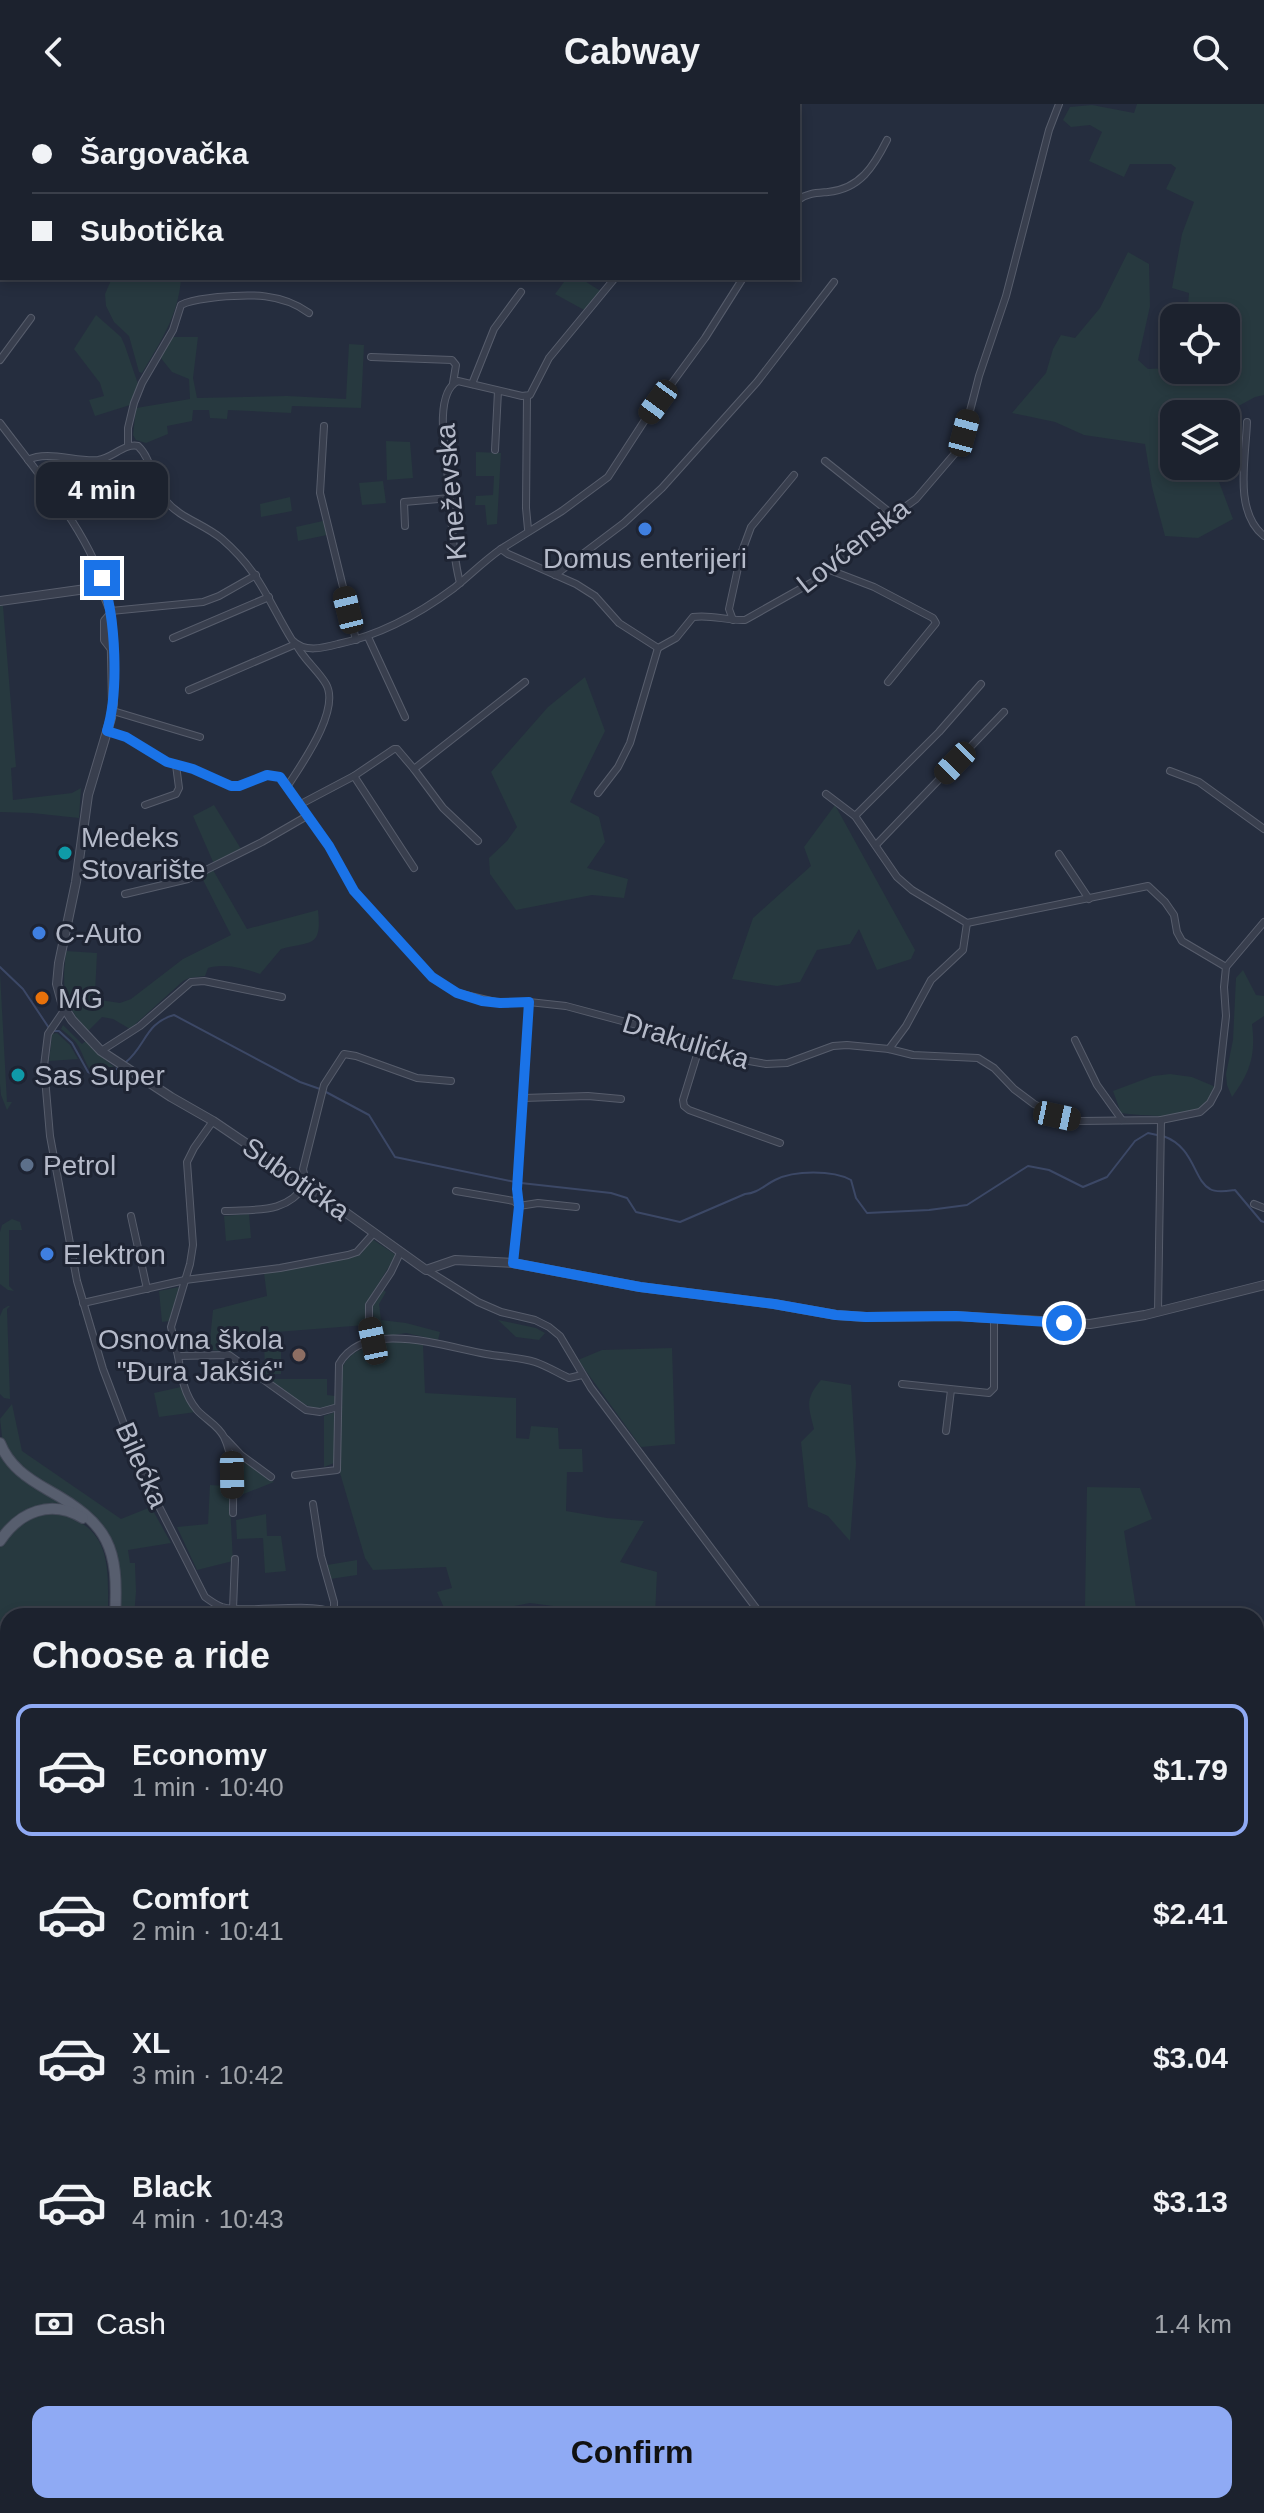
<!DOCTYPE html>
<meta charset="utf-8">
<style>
:root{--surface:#1c222e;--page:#292f3a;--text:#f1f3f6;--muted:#a0a4aa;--line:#3a3f4a;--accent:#8faaf4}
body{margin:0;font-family:Arial,sans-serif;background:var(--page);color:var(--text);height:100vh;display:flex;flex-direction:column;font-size:30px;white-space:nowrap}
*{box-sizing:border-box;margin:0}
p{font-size:26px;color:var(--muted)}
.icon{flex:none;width:44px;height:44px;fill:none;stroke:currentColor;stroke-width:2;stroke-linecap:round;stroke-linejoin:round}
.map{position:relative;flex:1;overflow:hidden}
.panel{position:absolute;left:0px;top:1504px;width:1264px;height:906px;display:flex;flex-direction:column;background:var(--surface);border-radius:24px 24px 0 0;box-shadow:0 4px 12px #0003,0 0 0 2px var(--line)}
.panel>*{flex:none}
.banner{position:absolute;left:0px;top:0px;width:800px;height:176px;box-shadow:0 4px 12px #0003,0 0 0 2px var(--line);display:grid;align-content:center;height:176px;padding:0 32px;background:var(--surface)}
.tools{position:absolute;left:1160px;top:200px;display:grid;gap:16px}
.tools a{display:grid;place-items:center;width:80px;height:80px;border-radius:16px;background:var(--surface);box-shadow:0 4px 12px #0003,0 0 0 2px var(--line);font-size:40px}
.end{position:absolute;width:36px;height:36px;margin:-18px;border:10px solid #1a73e8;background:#fff;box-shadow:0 0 0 4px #fff}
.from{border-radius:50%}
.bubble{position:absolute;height:56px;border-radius:16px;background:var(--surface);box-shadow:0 4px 12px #0003,0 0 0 2px var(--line);font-size:26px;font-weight:700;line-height:56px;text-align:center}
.car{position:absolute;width:24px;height:48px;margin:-24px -12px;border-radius:10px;box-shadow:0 0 6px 2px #0007;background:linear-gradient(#222 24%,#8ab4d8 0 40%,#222 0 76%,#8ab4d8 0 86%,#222 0)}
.banner b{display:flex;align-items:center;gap:28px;height:76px;font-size:30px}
.banner b+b{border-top:2px solid var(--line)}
.banner i{width:20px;height:20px;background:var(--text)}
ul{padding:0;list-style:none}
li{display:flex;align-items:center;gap:24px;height:132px;margin:0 16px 12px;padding:0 16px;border:4px solid transparent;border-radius:16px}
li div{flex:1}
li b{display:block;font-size:30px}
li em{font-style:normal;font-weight:700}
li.selected{border-color:var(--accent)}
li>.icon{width:72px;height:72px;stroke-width:1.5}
h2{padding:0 32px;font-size:36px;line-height:96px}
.pay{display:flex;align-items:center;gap:20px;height:88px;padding:0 32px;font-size:30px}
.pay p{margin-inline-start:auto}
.primary-button{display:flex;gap:16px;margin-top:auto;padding:16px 32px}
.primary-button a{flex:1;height:92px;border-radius:16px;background:var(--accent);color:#111;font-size:32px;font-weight:700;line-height:92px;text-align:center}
header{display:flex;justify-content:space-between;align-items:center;height:104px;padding:0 32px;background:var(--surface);font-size:36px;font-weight:700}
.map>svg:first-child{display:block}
.green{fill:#27393f}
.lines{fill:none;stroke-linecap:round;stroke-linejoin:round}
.stream{stroke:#3c4866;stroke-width:2}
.minor-casing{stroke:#575d6c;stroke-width:8}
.tertiary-casing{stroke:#575d6c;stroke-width:10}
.primary-casing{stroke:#424857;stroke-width:12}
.minor{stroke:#393f4e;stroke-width:6}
.tertiary{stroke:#393f4e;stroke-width:8}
.primary{stroke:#575e6e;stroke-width:10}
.route{stroke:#1a73e8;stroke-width:10}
.shop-dot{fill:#3f7fe0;stroke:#1e2433;stroke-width:3}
.culture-dot{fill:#0f9aa8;stroke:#1e2433;stroke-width:3}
.food-dot{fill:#e8710a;stroke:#1e2433;stroke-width:3}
.service-dot{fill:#5c6f8a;stroke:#1e2433;stroke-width:3}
.education-dot{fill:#8d6e63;stroke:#1e2433;stroke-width:3}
.labels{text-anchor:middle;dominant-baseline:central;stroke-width:6;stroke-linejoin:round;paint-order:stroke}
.street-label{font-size:28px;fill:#b5bac9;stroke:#1e2433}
.poi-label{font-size:28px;fill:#b5bac9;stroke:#1e2433;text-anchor:start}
</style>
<header><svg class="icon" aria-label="back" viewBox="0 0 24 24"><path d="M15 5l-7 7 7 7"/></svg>Cabway<svg class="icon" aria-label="search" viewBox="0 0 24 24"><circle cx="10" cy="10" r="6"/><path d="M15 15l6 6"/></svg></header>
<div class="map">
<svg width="1264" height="2409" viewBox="0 0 1264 2409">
<rect width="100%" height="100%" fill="#252d3e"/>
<!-- green -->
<g class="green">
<polygon points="1137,0 1264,0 1264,291 1255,293 1224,310 1174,310 1174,362 1213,362 1233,415 1198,434 1165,432 1152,383 1145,340 1084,331 1055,318 1012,309 1046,269 1053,245 1061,231 1075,234 1100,204 1128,148 1149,160 1150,202 1138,256 1148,265 1169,264 1174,256 1174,266 1226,266 1226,214 1187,214 1189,189 1172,184 1182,130 1194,98 1166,85 1176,64 1171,60 1130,60 1124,73 1089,57 1102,28 1090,21 1071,23 1063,16 1070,3 1092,1 1134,9"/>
<path d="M 112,174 L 181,174 C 179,210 160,239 142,269 L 139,268 L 129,232 L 114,218 L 106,202 L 105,190 Z"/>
<polygon points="567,174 580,174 602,188 586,207 555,190"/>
<polygon points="96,211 121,233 125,242 138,280 130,301 95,312 89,296 104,292 100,279 74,245"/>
<polygon points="171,233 198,233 193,274 197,294 287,292 346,295 349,240 364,241 361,304 292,302 291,309 228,306 227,315 210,314 209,306 193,306 192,317 167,322 168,330 146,339 136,336 133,331 136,304 190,295 189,275 172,268 160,253"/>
<polygon points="386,337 410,338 413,374 387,376"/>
<polygon points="476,348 501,349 497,420 487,421 485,401 475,401 476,392 493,391 494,372 476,372"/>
<polygon points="383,377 386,399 362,401 359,379"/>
<polygon points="290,393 292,407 261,413 260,400"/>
<polygon points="323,417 327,431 298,437 296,423"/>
<polygon points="0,502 3,502 16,663 11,664 13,696 72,689 81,684 79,714 32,709 0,708"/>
<polygon points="585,573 605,627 570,698 599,713 605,738 587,764 628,775 624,794 592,791 516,806 490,770 489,754 507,737 517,723 491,668 548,603"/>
<polygon points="214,701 241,745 214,760 193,712"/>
<polygon points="835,701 915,846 911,855 877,866 859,825 850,840 817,846 800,878 777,882 732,875 753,814 811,762 804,743"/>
<path d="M 213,766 L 247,825 L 318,806 C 322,844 312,837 281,845 L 260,870 C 243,864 226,859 208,864 L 205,872 L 189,874 L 183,877 L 130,925 L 113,915 L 102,913 L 88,927 C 62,899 62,885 66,847 L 97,849 L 95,890 L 100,896 L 120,899 L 131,895 L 183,855 L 231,831 L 201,772 Z"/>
<path d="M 1243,866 L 1256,891 L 1264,892 L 1264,912 L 1252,920 C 1256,952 1250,968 1232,993 L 1227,981 L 1226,970 L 1233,936 L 1236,874 Z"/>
<polygon points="0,869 7,998 12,998 7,1006 1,991 0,980"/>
<path d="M 63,921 L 82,940 L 86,937 L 115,964 L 101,973 C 86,968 85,952 77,940 C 73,934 66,929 61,925 Z"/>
<polygon points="57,929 70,941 78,955 49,957 52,930"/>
<path d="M 1170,970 L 1192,973 L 1218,984 C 1212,991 1206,1004 1198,1008 C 1185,1015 1136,1011 1121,1009 L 1113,987 L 1153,972 Z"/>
<polygon points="249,1110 251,1134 226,1137 224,1112"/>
<polygon points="12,1115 20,1118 22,1126 9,1126 9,1182 14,1187 8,1186 0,1180 0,1128 2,1121"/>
<polygon points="372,1135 396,1151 366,1200 366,1221 238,1231 233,1248 209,1246 213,1206 267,1192 264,1169 356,1152 361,1150"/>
<polygon points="179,1183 169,1217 162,1218 159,1187"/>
<polygon points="383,1186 386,1188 379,1200 381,1216 406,1219 440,1228 438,1236 406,1229 377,1234 372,1202"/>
<polygon points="8,1202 10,1202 7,1205 10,1295 4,1294 0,1290 0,1212 3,1205"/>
<polygon points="498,1216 536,1224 545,1229 539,1236 516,1233"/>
<polygon points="264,1232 281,1232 281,1270 265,1270"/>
<path d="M 406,1237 L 423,1241 L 425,1289 L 516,1294 L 516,1334 L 529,1335 L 531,1322 L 558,1324 L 559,1345 L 582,1345 L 583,1368 L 567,1368 L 566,1407 L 607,1414 L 644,1417 L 620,1458 L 657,1468 L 655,1512 L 630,1512 L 530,1499 L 474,1510 L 470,1503 L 446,1508 L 437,1488 L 452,1484 L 446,1463 L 373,1466 L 365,1454 L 340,1369 L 341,1269 C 346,1241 383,1239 406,1237 Z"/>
<polygon points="672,1244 675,1340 641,1343 578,1256 602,1246"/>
<path d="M 264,1275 L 327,1275 L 327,1291 L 335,1292 L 335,1300 C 314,1309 303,1301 287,1288 C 281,1282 272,1279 264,1275 Z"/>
<path d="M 821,1276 L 851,1281 L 856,1360 L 850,1437 L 828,1412 L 808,1403 L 801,1338 L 814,1325 C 808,1301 805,1295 821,1276 Z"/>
<polygon points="181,1283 196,1308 159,1313 154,1289"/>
<path d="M 12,1300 L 22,1347 L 121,1415 L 151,1403 L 171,1439 L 128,1446 L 130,1459 L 135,1459 L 136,1488 L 134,1512 L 120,1512 C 118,1474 121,1438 91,1410 L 20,1364 L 3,1341 L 0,1315 Z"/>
<polygon points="335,1308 334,1359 324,1363 324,1312"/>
<polygon points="230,1343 244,1358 274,1378 236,1393"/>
<polygon points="0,1347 70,1403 54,1402 0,1430"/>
<polygon points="210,1381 229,1382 233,1457 197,1466 177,1423 208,1420"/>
<polygon points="1087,1383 1140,1384 1152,1415 1124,1427 1136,1504 1085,1502"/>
<path d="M 56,1408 C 113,1424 108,1462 108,1512 L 8,1512 L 8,1561 L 0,1560 L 0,1442 C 15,1417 30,1414 56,1408 Z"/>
<polygon points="266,1410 267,1432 281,1432 286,1467 265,1469 263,1434 237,1435 236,1416"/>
<polygon points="357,1456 357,1471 330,1475 327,1461"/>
<polygon points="1264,1607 1264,1841 1256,1844 1256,1804 1264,1774 1256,1742 1256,1636"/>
<polygon points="0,1666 8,1667 8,1891 0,1888"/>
<polygon points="0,1940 8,1941 8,2047 2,2046 1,2042"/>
<polygon points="8,2339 8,2402 17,2402 11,2409 0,2409 0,2340"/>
<polygon points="1256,2367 1264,2390 1264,2409 1086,2409 1099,2402 1256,2402"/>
<polygon points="94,2402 471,2402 473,2409 90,2409 88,2405"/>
<polygon points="748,2402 819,2402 822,2409 751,2409"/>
<polygon points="886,2402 966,2402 970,2409 900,2409"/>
</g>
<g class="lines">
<!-- stream -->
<g class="stream">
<polyline points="0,863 23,885 49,924 53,927 59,927 72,939 88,968 100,976 121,962"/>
<path d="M 126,958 C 146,942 145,919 174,911 L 300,978 L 320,985"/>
<polyline points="326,988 369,1011 395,1053 515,1078"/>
<path d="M 1163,1032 C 1195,1043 1193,1076 1210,1085 C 1216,1089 1227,1087 1235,1086 L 1261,1117 L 1264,1118"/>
<path d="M 521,1079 L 611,1089 L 627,1094 L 636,1108 L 680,1118 L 745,1090 C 758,1089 763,1082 775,1076 C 794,1066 833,1066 851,1076 L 856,1094 L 867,1109 L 929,1106 L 967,1101 L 1028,1062 L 1049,1066 L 1083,1083 L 1107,1073 L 1135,1037 L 1148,1029 L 1157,1031"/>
</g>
<defs>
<g id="minor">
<polyline points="369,0 370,2"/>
<polyline points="466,0 468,2"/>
<polyline points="777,0 786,2"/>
<polyline points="759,2 760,0"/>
<path d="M 798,96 C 807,89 817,89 828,88 C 860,85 874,62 887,36"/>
<polyline points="371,253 452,256 456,261 453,279"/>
<polyline points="0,256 31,214"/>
<polyline points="472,280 494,225 521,188"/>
<polyline points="527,292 526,404 528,425"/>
<path d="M 1247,318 C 1246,353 1233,407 1264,432"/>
<path d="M 0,319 C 38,370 91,430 107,492"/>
<polyline points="324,322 320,389 356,536"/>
<path d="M 128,341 L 128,324 L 134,299 L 142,279 L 173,226 L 181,201 C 192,195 205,195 218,193 C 250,190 282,189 309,209"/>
<polyline points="495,346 498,287"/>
<path d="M 28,356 C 47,346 76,358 98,356 C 113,354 124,339 138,342 C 153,356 152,381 166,397 C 180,414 204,420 222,435 C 260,468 267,495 292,536 C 304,549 323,544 338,540 C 381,531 419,510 454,484 C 470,471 484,457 501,445 L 508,450 L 576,480 L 595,492 L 619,519 L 658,544 L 676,534 L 693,513 C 711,510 727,517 745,516 L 816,476 L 876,424 L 916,395 L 957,347 L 963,334 L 979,272 L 1006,192 L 1049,26 L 1059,0"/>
<polyline points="825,357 893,411"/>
<polyline points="405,422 404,398 450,394"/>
<polyline points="501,445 562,407 608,373 645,316 705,234 743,174"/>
<polyline points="827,465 874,483 933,514 936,519 888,578"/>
<polyline points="555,471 624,419 662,384 757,278 834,178"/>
<path d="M 460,479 C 452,448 452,416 449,385 C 448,361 431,290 458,277 L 522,292 L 530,291 L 549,254 L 615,174"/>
<polyline points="111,507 203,498 219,492 256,471"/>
<polyline points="733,516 729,505 741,450 751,423 794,371"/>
<polyline points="368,533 405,613"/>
<polyline points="173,534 269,493"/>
<path d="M 189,586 L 296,540 C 303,555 318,566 326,580 C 341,606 301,661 287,683"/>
<polyline points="113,607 200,633"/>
<polyline points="107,627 126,633 167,658 193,665 231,682 239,682 267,671 280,673 329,742 354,787 432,873 457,889 500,899 529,898 566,902 637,921 738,955 766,960 787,959 833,942 847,941 889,945 913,951 978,954 994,964 1014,985 1034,1000 1057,1012 1080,1017 1161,1016 1200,1008 1210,999 1218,984 1226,912 1224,883 1226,863 1264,818"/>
<polyline points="414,665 443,704 478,737"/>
<polyline points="1170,667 1199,678 1264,725"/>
<polyline points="354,672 414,764"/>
<polyline points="598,689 618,663 630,639 658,544"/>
<polyline points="826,690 855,712 897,773 912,786 967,819 1148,782 1165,798 1174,811 1177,828 1182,837 1226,863"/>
<polyline points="145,701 176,690 179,684 176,661"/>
<polyline points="299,701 354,672 394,645 397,645 414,665 525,578"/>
<polyline points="855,712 939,628 981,580"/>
<polyline points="876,741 1004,608"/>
<polyline points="1059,750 1089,795"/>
<polyline points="125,790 188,775 262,738 307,712"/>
<path d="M 65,905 L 48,930 L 44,962 L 50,1032 L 77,1177 L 103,1265 L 144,1373 L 205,1493 C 211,1497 216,1501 222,1503 C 249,1511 323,1495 337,1512"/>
<polyline points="1075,936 1097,981 1122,1016"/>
<polyline points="700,941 683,996 684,1002 689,1006 780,1039"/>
<polyline points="889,945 906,922 931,876 963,846 967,819"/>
<polyline points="101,947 140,922 191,878 204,877 282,893"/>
<polyline points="523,994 588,992 621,995"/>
<polyline points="213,1017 194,1044 187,1058 193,1141 190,1160 171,1223 178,1252 229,1251 306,1306 320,1308 338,1303"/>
<polyline points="456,1087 514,1097 519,1102 538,1099 576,1103"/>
<polyline points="1254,1100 1264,1104"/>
<path d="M 225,1107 C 258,1105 286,1110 306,1080 L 303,1065 L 324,981 L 344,950 L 356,952 L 417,974 L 451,977"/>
<polyline points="131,1112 147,1185"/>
<polyline points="513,1159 519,1102 517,1085 529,898"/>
<polyline points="427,1166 478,1198 501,1208 535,1216 549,1223 560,1232 591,1284 762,1512"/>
<polyline points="83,1199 185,1176 280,1164 348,1151 357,1148 373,1130"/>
<polyline points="1158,1208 1161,1016"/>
<polyline points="373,1237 369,1216 369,1201 391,1168 400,1149"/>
<path d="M 178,1252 C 181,1271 184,1291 197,1306 C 206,1316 218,1321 224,1333 C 235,1356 233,1385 233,1409"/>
<polyline points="902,1280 989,1289 994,1284 994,1215"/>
<polyline points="946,1327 951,1286"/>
<polyline points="226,1335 241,1351 271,1373"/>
<path d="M 295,1371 L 337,1366 L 339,1260 C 365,1214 445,1243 486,1250 C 502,1253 520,1253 535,1258 C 547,1262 558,1269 569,1274 L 582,1271"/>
<polyline points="313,1400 321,1452 334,1498 334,1507"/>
<polyline points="233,1505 235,1455"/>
<polyline points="570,1512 570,1509 598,1512"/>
<polyline points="1261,1951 1264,1935"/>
<polyline points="0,2051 8,2052"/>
<polyline points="0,2065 8,2057"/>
<polyline points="0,2205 8,2204"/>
<polyline points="0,2253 8,2255"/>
<polyline points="882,2402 892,2409"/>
</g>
<g id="tertiary">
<polyline points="0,497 93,484 104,490 111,507 113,600 111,614 88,691 76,778 59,859 57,880 63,902 72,916 101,947 171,993 213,1017 306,1080 426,1166 455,1156 513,1159 640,1183 774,1200 836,1211 866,1213 956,1212 1090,1220 1145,1211 1264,1181"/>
<polyline points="111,510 105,517 105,536 112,545"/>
</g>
<g id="primary">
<path d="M 0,1339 C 9,1362 27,1374 48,1386 C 109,1420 119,1443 115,1512"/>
<path d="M 0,1437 C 20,1407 51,1395 83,1414"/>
<polyline points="0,1566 8,1567"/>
<polyline points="1256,1948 1264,1953"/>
</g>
</defs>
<!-- minor casing -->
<use href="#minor" class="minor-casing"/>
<!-- tertiary casing -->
<use href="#tertiary" class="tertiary-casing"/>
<!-- primary casing -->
<use href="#primary" class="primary-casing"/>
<!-- minor -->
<use href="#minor" class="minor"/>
<!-- tertiary -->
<use href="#tertiary" class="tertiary"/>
<!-- primary -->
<use href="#primary" class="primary"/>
</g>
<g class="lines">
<!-- route -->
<path class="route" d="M 102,474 C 116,513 119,588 107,627 L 126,633 L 167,658 L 193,665 L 231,682 L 239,682 L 267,671 L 280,673 L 329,742 L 354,787 L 432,873 L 457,889 L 482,897 L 500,899 L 529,898 L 517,1085 L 519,1102 L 513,1159 L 640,1183 L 774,1200 L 836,1211 L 866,1213 L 956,1212 L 1064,1219"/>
</g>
<!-- markers -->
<g class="shop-dot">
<circle cx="645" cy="425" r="8"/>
<circle cx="39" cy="829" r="8"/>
<circle cx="47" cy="1150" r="8"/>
</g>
<g class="culture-dot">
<circle cx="65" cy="749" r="8"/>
<circle cx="18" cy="971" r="8"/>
</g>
<circle class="food-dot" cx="42" cy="894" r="8"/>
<circle class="service-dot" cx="27" cy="1061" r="8"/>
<circle class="education-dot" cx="299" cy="1251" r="8"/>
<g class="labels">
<!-- street labels -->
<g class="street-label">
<text transform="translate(451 388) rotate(-95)">Kneževska</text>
<text transform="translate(853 442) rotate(-38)">Lovćenska</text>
<text transform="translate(686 937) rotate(17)">Drakulićka</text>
<text transform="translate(296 1075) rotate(35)">Subotička</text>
<text transform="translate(142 1361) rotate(66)">Bilećka</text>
</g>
<!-- poi labels -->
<g class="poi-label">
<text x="645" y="454" text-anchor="middle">Domus enterijeri</text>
<text x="81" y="733">Medeks<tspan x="81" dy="32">Stovarište</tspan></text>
<text x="55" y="829">C-Auto</text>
<text x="58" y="894">MG</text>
<text x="34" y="971">Sas Super</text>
<text x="43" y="1061">Petrol</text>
<text x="63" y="1150">Elektron</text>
<text x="283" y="1235" text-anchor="end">Osnovna škola<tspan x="283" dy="32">"Đura Jakšić"</tspan></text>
</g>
</g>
</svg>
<div class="tools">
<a><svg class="icon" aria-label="locate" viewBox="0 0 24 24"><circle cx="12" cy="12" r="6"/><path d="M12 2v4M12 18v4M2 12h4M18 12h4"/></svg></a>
<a><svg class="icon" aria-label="layers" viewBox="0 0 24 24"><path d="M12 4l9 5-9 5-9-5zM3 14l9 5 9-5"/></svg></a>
</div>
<i class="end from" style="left:1064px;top:1219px"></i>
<i class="end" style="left:102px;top:474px"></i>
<div class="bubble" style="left:36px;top:358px;width:132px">4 min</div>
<i class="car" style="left:658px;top:298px;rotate:216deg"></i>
<i class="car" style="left:964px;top:329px;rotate:15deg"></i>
<i class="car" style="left:348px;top:506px;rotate:346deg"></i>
<i class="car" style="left:955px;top:659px;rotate:224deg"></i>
<i class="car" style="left:1057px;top:1012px;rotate:102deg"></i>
<i class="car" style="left:373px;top:1237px;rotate:348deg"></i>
<i class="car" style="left:232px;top:1371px;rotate:179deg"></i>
<div class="banner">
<b><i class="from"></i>Šargovačka</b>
<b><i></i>Subotička</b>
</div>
<section class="panel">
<h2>Choose a ride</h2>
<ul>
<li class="selected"><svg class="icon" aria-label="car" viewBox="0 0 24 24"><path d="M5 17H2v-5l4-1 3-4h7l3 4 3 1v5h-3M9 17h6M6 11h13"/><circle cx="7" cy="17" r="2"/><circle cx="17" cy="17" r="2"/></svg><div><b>Economy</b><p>1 min · 10:40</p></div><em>$1.79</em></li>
<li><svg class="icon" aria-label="car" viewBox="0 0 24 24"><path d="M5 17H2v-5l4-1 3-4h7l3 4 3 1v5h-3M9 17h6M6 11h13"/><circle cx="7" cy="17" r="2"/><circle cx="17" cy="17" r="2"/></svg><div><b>Comfort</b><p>2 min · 10:41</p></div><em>$2.41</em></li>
<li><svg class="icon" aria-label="car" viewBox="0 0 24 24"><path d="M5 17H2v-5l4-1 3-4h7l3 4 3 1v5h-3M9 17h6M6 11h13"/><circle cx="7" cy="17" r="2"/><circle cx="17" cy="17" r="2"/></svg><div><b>XL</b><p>3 min · 10:42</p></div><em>$3.04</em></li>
<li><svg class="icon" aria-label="car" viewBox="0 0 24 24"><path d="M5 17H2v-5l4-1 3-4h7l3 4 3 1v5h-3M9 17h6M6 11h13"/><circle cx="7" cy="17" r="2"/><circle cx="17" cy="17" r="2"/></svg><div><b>Black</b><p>4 min · 10:43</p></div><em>$3.13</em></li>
</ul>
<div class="pay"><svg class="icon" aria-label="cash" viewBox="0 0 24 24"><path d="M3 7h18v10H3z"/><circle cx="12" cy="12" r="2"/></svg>Cash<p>1.4 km</p></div>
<div class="primary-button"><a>Confirm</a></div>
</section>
</div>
